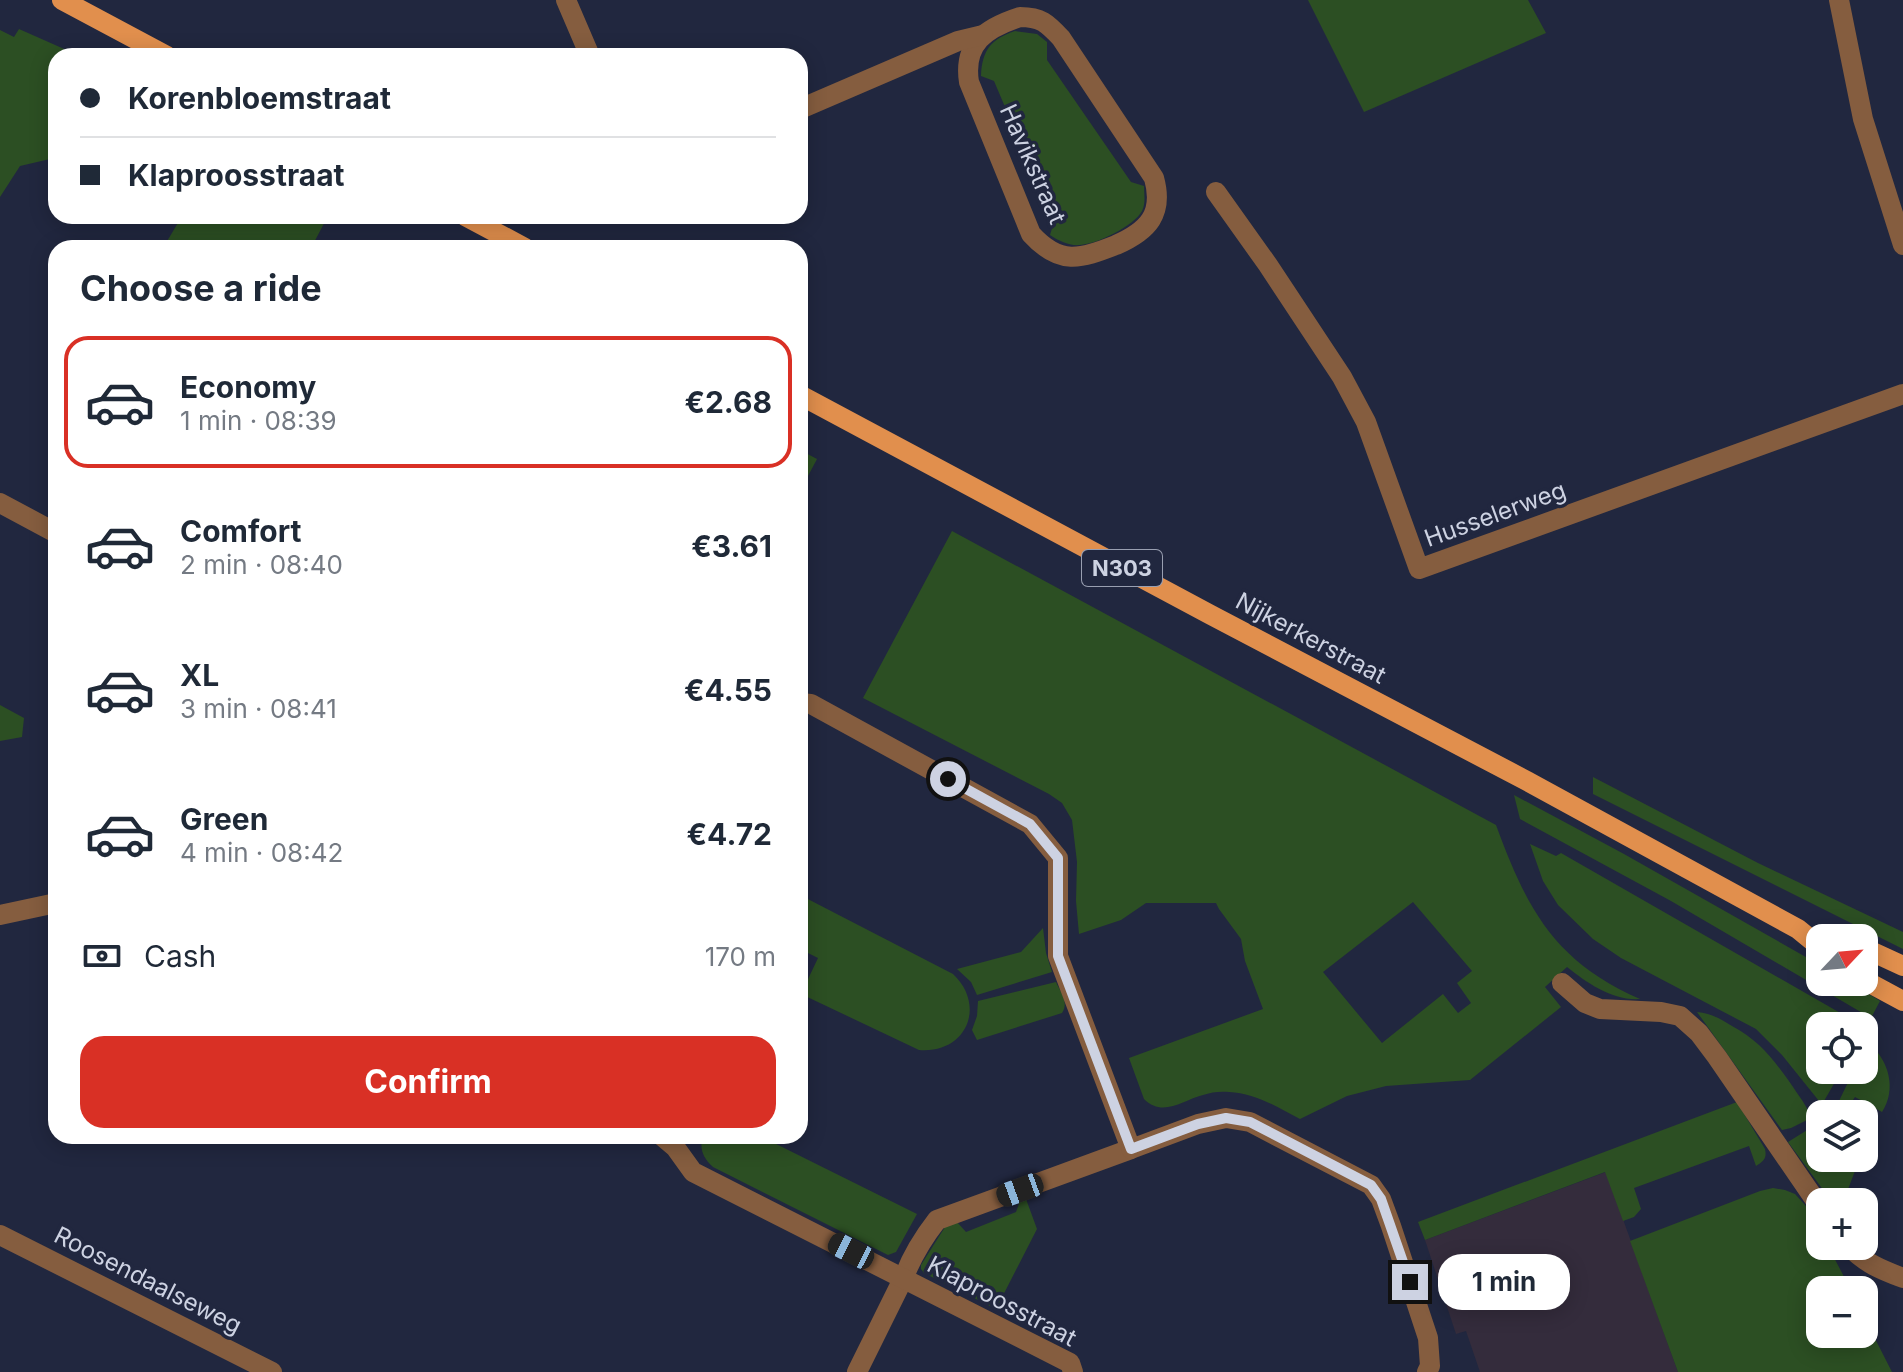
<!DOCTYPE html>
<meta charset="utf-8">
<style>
:root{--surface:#fff;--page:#f2f2f3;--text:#1f2937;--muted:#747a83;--line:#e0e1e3;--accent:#d93025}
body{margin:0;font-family:Inter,sans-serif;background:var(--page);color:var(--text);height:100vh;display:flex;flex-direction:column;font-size:30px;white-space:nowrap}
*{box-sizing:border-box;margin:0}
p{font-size:26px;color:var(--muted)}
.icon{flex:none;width:44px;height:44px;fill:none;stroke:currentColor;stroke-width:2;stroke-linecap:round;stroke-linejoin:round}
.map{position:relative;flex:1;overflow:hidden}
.side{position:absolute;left:48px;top:240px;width:760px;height:904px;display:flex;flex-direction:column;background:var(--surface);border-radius:24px;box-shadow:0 4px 20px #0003}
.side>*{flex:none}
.top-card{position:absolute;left:48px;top:48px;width:760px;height:176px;border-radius:24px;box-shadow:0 4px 20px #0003;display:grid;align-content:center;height:176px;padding:0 32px;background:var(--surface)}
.needle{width:52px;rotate:64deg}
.tools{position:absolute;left:1806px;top:924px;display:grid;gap:16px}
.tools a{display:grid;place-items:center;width:72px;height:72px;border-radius:16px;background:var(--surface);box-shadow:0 4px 20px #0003;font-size:40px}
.end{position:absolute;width:36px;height:36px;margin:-18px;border:10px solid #cdd2e2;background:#111;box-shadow:0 0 0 4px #111}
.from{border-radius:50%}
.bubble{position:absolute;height:56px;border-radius:24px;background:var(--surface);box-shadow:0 4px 20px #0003;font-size:26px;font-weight:700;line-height:56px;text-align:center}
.car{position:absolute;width:24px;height:48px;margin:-24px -12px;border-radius:10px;box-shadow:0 0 6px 2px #0007;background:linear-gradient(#222 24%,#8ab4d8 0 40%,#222 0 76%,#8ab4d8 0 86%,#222 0)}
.top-card b{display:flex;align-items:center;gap:28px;height:76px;font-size:30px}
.top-card b+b{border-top:2px solid var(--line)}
.top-card i{width:20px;height:20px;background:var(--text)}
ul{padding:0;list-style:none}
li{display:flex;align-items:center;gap:24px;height:132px;margin:0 16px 12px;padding:0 16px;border:4px solid transparent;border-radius:24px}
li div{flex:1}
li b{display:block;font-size:30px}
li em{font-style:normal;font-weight:700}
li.on{border-color:var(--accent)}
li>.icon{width:72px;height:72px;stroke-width:1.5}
h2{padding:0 32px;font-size:36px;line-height:96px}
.pay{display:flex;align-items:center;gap:20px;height:88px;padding:0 32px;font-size:30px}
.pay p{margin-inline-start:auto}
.button{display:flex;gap:16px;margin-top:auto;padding:16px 32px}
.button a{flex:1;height:92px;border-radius:24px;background:var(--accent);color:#fff;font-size:32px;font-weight:700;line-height:92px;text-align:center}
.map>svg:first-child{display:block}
.education{fill:#342c3c}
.green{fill:#2c4f23;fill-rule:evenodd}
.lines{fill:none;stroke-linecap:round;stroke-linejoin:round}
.minor{stroke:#855d3f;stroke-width:20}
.major{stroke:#e18f4d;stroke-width:20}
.route{stroke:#cdd2e2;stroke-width:10}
.labels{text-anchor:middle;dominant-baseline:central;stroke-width:7;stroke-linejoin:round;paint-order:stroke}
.shield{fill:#21273f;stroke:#999fb1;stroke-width:2}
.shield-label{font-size:22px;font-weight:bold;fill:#cdd2e2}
.street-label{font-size:24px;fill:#cdd2e2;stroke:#21273f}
</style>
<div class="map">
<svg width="1903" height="1372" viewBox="0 0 1903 1372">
<rect width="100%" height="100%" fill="#21273f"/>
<!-- education -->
<polygon class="education" points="1606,1172 1678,1372 1480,1372 1466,1331 1456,1334 1425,1240"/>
<!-- green -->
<g class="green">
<polygon points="1308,0 1528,0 1546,33 1364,112"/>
<polygon points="19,29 80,56 56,56 56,149 50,159 20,166 0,197 0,30 14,37"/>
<path d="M 1015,31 L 1037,34 L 1047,42 L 1047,60 L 1131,182 L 1144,186 C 1144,194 1146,203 1142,211 C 1134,226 1097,244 1080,245 C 1069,246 1059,241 1050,235 L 1054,222 L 994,81 L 981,76 C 982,50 991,39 1015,31 Z"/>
<polygon points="182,216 328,216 311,248 163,248"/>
<polygon points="800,450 817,459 800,491"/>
<path d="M 952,531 L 1496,825 C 1527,909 1554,961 1640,999 C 1613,1001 1587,983 1567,967 L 1545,987 L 1561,1007 L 1470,1080 L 1386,1086 L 1347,1096 L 1300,1119 C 1277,1107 1255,1093 1229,1092 C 1221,1091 1211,1092 1203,1095 C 1183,1100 1163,1118 1144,1099 L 1129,1058 L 1263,1009 L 1245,961 L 1241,939 L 1219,909 L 1216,903 L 1146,903 L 1121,920 L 1079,934 L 1076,901 L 1077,862 L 1072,820 L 1062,803 L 1049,794 L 863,698 ZM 1413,902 L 1472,971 L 1457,983 L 1471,1003 L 1458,1013 L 1443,994 L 1382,1043 L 1323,972 Z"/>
<polygon points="0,705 24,718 22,737 0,741"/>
<polygon points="1593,777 1758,863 1903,932 1903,949 1593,794"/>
<polygon points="1514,795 1624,854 1820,965 1820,982 1849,982 1880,1001 1871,1018 1671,901 1520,819"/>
<polygon points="1530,844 1556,856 1561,853 1863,1026 1820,1026 1820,1070 1842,1070 1824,1101 1819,1101 1782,1055 1756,1029 1621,958 1593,939 1558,905 1543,881"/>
<path d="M 800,895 L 953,974 C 987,1006 966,1054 919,1050 L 801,994 L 818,958 L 800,949 Z"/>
<polygon points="1043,928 1046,953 1052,972 977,995 971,982 957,969 1021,952"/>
<path d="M 1056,982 C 1061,993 1069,1002 1062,1013 L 977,1040 L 972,1030 L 977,1016 L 978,1001 Z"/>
<path d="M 1697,1012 C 1710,1013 1721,1019 1732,1026 C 1760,1041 1773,1059 1791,1084 C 1798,1095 1807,1105 1811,1118 L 1791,1128 L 1782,1130 Z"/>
<path d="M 1869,1043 C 1889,1061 1897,1089 1882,1112 L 1855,1097 L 1848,1107 L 1839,1101 L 1854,1070 L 1864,1070 L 1864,1052 Z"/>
<path d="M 1737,1102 L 1765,1149 C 1767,1158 1764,1161 1756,1166 L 1749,1146 L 1634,1188 L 1641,1209 L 1634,1217 L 1623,1221 L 1605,1172 L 1425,1240 L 1418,1222 Z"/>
<polygon points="1820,1122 1820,1158 1860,1158 1845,1197 1836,1202 1832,1202 1788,1142"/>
<path d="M 703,1136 L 760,1136 L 917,1214 L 896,1252 L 888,1255 L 713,1167 C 703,1158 699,1149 703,1136 Z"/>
<polygon points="1773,1188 1785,1190 1795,1194 1805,1205 1820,1225 1820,1246 1831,1246 1830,1250 1851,1290 1820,1290 1820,1334 1864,1334 1864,1317 1892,1372 1678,1372 1630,1241 1760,1191"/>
<polygon points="1026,1199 1037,1229 996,1309 924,1273 921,1269 921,1265 945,1227 957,1222 966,1232 1016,1212 1020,1201"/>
</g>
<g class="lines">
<!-- minor -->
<g class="minor">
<polyline points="566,0 590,56"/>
<polyline points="1839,0 1863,119 1903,245"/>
<path d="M 1020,17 C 1041,17 1047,23 1061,38 L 1154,178 C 1164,214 1148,231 1116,245 C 1080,259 1060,266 1031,234 L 969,82 C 963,43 986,28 1020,17 Z"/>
<polyline points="800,109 958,41 983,35"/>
<polyline points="1216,192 1268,265 1342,377 1366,422 1419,569 1903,394"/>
<polyline points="0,503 56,533"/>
<path d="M 800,703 L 811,704 L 1030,824 L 1058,858 L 1058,956 L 1131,1149 L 937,1220 C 923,1238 912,1256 904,1277 L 857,1372"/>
<polyline points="0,915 56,903"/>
<polyline points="1562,983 1585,1003 1600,1009 1661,1012 1680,1016 1699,1033 1717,1057 1820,1207"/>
<polyline points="662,1136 675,1147 693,1172 1070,1363 1073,1372"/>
<polyline points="1131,1149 1198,1124 1226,1118 1250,1122 1371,1185 1381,1199 1391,1226 1428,1338 1430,1366 1427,1372"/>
<polyline points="0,1235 272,1372"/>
<path d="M 1849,1246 C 1864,1263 1882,1270 1903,1278"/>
</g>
<!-- major -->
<g class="major">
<polyline points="62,0 167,56"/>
<polyline points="465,216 525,248"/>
<polyline points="800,395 1211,615 1527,781 1798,929 1820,947"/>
<polyline points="1864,948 1903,966"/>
<polyline points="1864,980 1903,1001"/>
</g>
</g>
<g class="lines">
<!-- route -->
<polyline class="route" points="948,779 1030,824 1058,858 1058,956 1131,1149 1198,1124 1226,1118 1250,1122 1371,1185 1381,1199 1410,1282"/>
</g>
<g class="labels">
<!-- shield labels -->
<rect class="shield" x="1082" y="550" width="80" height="36" rx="6"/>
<g class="shield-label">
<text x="1122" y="568">N303</text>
</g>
<!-- street labels -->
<g class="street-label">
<text transform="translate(1033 164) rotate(66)">Havikstraat</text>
<text transform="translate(1495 514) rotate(-20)">Husselerweg</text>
<text transform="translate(1311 638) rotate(28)">Nijkerkerstraat</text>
<text transform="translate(148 1280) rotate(27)">Roosendaalseweg</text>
<text transform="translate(1002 1301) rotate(28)">Klaproosstraat</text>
</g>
</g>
</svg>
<div class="tools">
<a><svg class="needle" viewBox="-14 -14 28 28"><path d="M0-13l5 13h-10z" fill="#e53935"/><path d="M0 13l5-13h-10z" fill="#747a83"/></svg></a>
<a><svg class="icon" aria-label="locate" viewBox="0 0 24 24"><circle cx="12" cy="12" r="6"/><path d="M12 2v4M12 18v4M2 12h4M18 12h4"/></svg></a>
<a><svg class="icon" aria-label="layers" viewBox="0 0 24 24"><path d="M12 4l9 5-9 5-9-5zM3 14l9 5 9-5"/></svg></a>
<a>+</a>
<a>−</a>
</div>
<i class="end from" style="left:948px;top:779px"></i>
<i class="end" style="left:1410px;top:1282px"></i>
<div class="bubble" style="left:1438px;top:1254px;width:132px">1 min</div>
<i class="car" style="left:1020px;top:1190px;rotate:250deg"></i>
<i class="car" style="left:851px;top:1251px;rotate:297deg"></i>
<div class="top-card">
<b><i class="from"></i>Korenbloemstraat</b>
<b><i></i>Klaproosstraat</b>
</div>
<section class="side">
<h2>Choose a ride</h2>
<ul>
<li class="on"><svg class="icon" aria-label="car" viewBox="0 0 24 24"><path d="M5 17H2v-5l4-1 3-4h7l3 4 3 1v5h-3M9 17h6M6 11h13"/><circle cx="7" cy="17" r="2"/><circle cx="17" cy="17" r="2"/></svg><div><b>Economy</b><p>1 min · 08:39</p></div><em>€2.68</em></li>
<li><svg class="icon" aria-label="car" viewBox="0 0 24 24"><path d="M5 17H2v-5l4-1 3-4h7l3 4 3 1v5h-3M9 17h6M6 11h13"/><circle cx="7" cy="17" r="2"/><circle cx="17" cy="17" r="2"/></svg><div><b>Comfort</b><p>2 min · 08:40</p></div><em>€3.61</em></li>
<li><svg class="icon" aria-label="car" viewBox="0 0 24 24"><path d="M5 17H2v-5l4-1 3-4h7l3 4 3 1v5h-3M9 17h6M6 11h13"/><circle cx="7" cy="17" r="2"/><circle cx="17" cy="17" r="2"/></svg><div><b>XL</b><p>3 min · 08:41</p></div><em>€4.55</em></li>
<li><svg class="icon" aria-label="car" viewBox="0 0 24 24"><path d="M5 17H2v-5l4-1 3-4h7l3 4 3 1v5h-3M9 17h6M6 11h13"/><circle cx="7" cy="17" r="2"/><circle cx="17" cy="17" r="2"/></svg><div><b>Green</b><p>4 min · 08:42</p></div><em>€4.72</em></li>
</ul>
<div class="pay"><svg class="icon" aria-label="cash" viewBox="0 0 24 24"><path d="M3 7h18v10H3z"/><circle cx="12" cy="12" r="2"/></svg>Cash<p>170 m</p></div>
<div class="button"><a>Confirm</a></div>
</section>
</div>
